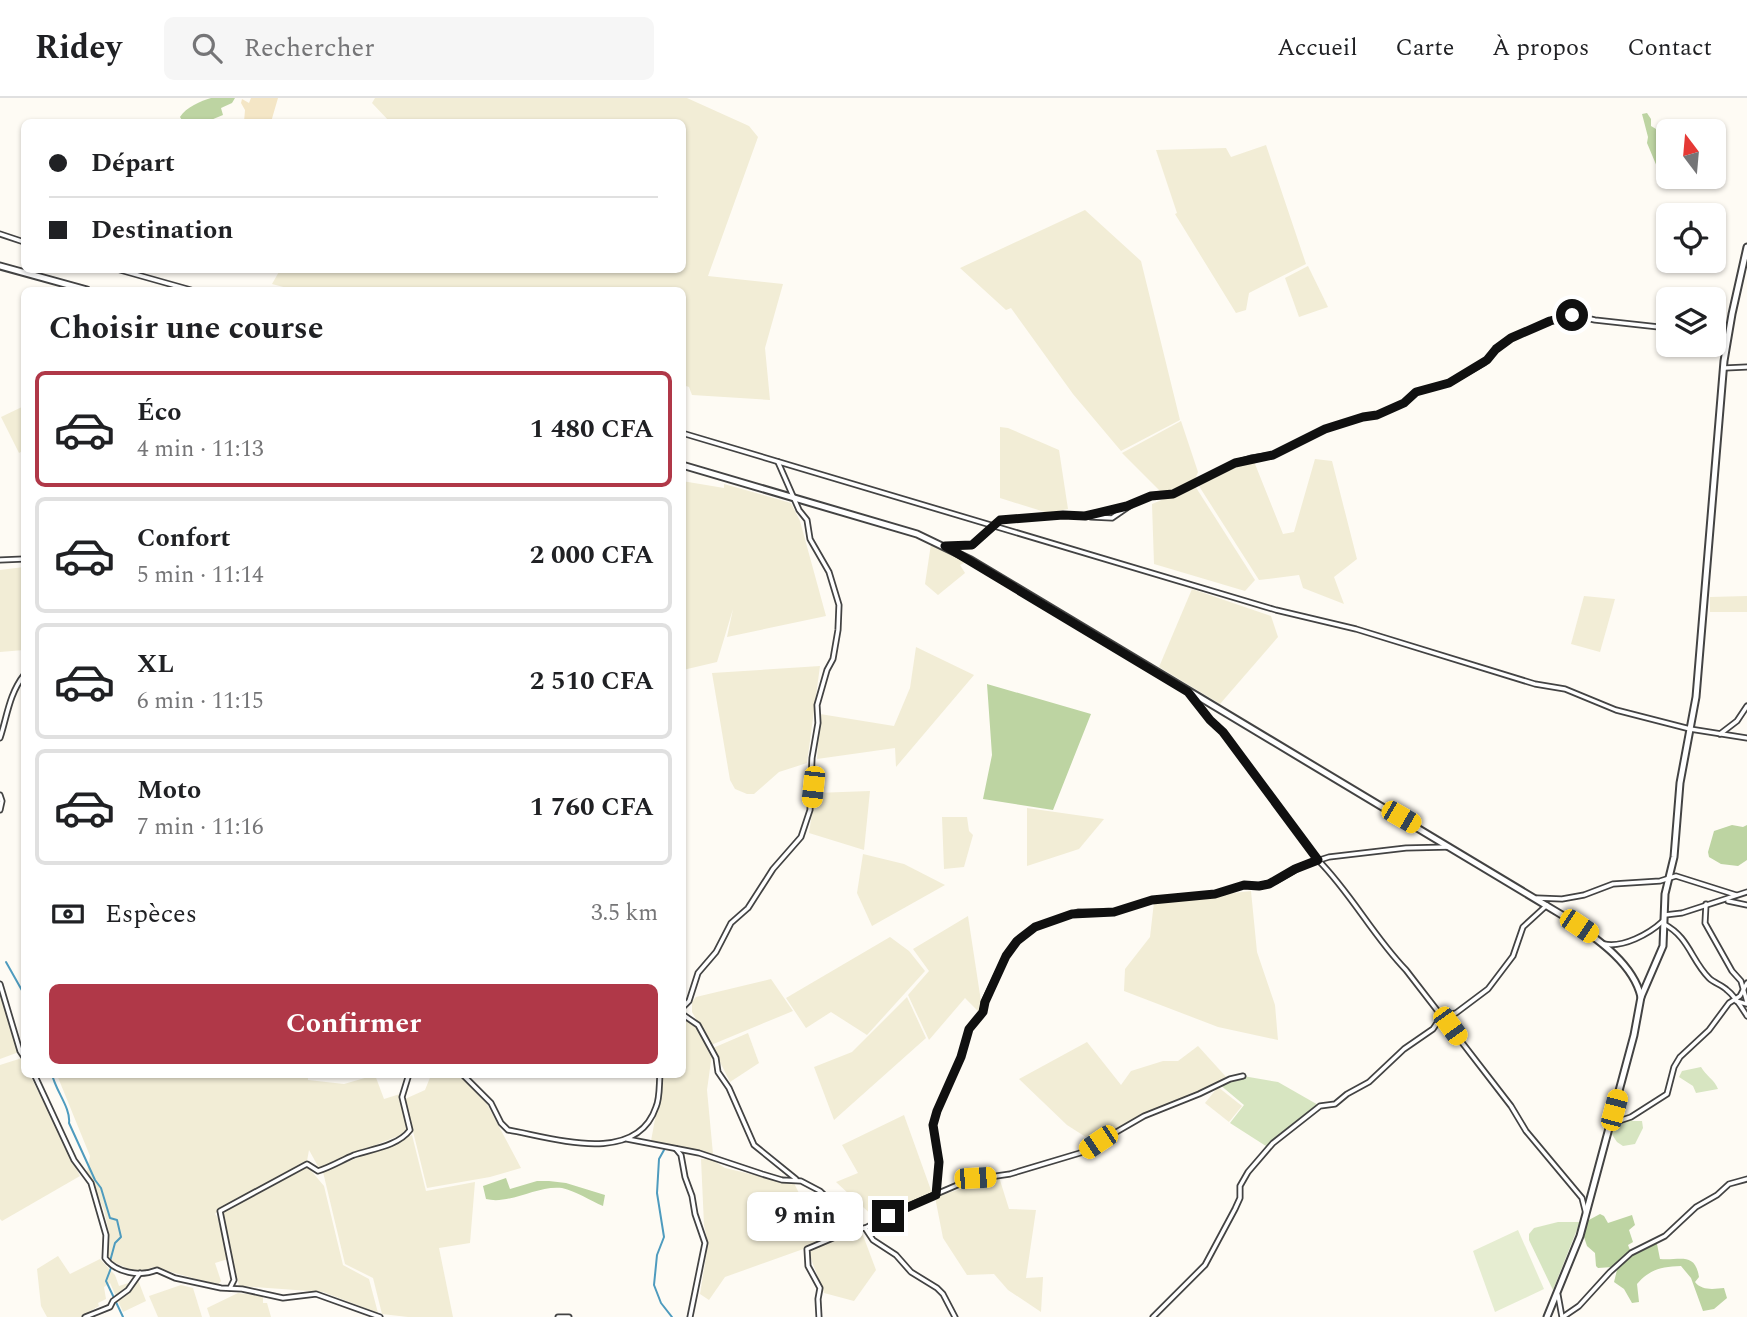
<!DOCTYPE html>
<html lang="fr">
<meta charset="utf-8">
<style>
:root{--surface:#fff;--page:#f6f6f6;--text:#202124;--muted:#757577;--line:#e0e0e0;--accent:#b03848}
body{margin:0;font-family:Spectral,serif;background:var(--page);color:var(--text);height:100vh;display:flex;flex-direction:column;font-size:26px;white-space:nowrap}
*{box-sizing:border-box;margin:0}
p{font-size:23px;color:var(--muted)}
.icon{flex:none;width:38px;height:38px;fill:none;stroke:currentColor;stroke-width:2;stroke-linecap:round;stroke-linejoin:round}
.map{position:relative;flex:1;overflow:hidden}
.side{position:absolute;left:21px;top:189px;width:665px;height:791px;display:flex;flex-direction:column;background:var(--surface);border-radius:10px;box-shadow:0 2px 5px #0004}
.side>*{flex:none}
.banner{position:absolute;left:21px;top:21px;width:665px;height:154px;border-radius:10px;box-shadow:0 2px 5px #0004;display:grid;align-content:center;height:154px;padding:0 28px;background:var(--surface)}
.needle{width:46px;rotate:344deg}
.tools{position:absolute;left:1656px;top:21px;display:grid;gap:14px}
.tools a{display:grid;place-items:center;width:70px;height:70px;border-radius:10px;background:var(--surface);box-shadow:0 2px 5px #0004;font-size:35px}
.end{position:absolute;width:32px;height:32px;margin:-16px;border:9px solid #101010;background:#fff;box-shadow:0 0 0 4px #fff}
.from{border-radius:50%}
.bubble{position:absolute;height:49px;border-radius:10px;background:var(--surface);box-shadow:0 2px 5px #0004;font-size:23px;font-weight:700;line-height:49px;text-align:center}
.car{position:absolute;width:21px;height:42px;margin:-21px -10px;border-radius:9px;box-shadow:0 0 5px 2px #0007;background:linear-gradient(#f5c518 24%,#345 0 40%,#f5c518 0 76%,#345 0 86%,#f5c518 0)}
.banner b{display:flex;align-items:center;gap:24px;height:66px;font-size:26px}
.banner b+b{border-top:2px solid var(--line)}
.banner i{width:18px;height:18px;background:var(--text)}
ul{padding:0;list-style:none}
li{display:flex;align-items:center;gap:21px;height:116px;margin:0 14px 10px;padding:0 14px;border:4px solid var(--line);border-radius:10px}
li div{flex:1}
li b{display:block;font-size:26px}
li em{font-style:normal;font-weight:700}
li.on{border-color:var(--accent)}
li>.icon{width:63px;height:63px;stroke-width:1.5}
h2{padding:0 28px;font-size:32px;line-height:84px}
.pay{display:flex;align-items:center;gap:18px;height:77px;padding:0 28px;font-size:26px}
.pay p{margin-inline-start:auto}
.primary-button{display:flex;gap:14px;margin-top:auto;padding:14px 28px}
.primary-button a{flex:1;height:80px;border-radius:10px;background:var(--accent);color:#fff;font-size:28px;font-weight:700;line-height:80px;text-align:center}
header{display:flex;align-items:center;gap:42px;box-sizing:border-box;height:98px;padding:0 35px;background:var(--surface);border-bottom:2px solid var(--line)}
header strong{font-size:33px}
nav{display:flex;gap:38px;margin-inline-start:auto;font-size:24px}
.search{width:490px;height:63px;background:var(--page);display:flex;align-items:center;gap:18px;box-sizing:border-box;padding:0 24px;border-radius:10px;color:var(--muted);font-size:26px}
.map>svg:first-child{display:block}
.farmland{fill:#f2edd6}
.green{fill:#d7e5c1}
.forest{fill:#bdd4a2}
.sand{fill:#f4e6c6}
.pitch{fill:#e6edd1}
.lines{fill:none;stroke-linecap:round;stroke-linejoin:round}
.stream{stroke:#4e9bbe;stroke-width:2}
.minor-casing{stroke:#434343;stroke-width:7}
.tertiary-casing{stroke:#434343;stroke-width:9}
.minor{stroke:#fff;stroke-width:3.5}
.tertiary{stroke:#fff;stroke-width:5}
.route{stroke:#101010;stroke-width:9}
</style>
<header>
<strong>Ridey</strong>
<div class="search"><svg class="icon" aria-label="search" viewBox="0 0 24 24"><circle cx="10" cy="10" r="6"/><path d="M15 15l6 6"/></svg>Rechercher</div>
<nav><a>Accueil</a><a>Carte</a><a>À propos</a><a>Contact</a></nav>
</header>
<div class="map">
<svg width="1747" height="1219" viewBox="0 0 1747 1219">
<rect width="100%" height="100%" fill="#fefbf4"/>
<!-- farmland -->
<g class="farmland">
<polygon points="375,0 687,0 749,28 758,39 708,178 783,186 765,250 770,302 692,297 689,289 683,287 682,192 295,192 272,186 280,172 682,172 682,24 390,24 372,5"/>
<polygon points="1266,47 1306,166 1249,195 1246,212 1236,215 1175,116 1177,115 1156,52 1226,50 1231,59"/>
<polygon points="1085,112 1141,163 1180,322 1121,353 1073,296 1011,210 1006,212 960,170"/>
<polygon points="1308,168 1328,209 1299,219 1285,180"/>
<polygon points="24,308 24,352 19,355 1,319"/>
<polygon points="1181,323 1198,374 1194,384 1162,395 1122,355"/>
<polygon points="1000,329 1008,330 1059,352 1068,411 1048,415 1000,400"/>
<polygon points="1253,361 1283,436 1294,434 1315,361 1332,363 1357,461 1334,479 1344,506 1303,490 1299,477 1259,482 1197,385"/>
<polygon points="682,383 724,390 724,386 791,405 800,423 826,518 727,539 733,511 717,564 683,572"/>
<polygon points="1195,388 1255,482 1245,493 1154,466 1152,406"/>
<polygon points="931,446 966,464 960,467 965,475 938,497 925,486"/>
<polygon points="24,469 24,552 0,554 0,472"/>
<polygon points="1192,491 1271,518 1278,539 1220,606 1159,569"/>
<polygon points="1584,498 1615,501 1600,554 1571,546"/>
<polygon points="1747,498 1747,514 1710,514 1710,499"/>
<polygon points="916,549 974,577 896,669 895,650 817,661 820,616 894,628 910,590"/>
<polygon points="820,568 807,665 779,674 754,696 747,696 735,691 730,682 712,575"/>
<polygon points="870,693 864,752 809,735 815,695"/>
<polygon points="1027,710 1104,721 1079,751 1027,768"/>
<polygon points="942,719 967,719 969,733 973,737 964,769 944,771"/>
<polygon points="863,756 904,766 945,787 872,828 857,795"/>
<polygon points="1251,793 1257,854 1275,907 1278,942 1218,929 1124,893 1125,871 1150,839 1154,804"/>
<polygon points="968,818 982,910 979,914 965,900 929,942 908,897 929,873 913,851"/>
<polygon points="890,839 909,853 925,873 867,937 831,914 806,930 786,900"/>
<polygon points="771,881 793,913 711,947 692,914 692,904 696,899"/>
<polygon points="0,891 19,954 0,961"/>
<polygon points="907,899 926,940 834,1022 814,969 852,954"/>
<polygon points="683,918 696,928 712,956 707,992 713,1056 651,1043 663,977 682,976"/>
<polygon points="748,935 759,965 730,984 713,950"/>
<polygon points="1087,944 1121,987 1131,973 1163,963 1178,963 1198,948 1227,980 1092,1043 1067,1027 1019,981"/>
<polygon points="22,960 24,976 30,977 80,1078 2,1123 0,1121 0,967"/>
<polygon points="308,976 308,982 344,986 375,977 384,1001 400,996 408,1034 319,1070 309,1052 307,1063 218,1113 215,1116 218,1120 228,1161 215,1165 221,1183 218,1187 153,1169 144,1173 133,1173 107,1161 109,1135 104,1112 87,1074 90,1058 57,977"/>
<polygon points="431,977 461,979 487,1006 521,1070 490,1079 427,1090 405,1001 425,992"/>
<polygon points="1218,989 1242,1008 1229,1024 1205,1005"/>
<polygon points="904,1017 932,1095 876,1121 836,1084 858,1075 842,1047"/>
<polygon points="412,1037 426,1093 475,1084 470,1145 439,1150 453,1219 408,1219 382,1216 373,1180 345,1166 323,1074"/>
<polygon points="701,1061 711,1061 725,1070 780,1083 793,1083 823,1144 725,1179 709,1202 700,1196 708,1146 704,1127"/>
<polygon points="308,1069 324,1088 343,1167 369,1181 378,1215 323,1194 239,1188 221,1115"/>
<polygon points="999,1079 1009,1111 1036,1112 1026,1180 1043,1179 1041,1214 1008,1192 994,1176 967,1177 943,1140 935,1099"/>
<polygon points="861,1132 876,1172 854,1203 824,1195 808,1153"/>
<polygon points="58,1158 70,1176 100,1161 115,1177 119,1188 138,1182 146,1203 123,1214 110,1185 104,1189 106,1201 98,1205 99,1208 81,1219 47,1219 41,1208 37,1171"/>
<polygon points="181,1187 193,1190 202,1219 158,1219 149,1198"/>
<polygon points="238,1195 263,1198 263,1205 267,1205 271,1219 210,1219 207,1210"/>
</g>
<!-- green -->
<g class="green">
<path d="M 1701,969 C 1706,978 1714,981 1718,991 L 1696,995 L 1693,988 L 1679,979 L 1682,973 Z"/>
<polygon points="1243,978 1278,984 1320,1008 1269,1050 1230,1025 1244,1007 1219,986"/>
<polygon points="1631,1019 1632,1023 1642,1023 1643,1030 1635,1046 1623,1048 1617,1044 1609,1032 1610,1028"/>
<polygon points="1558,1124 1580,1124 1553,1192 1529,1142 1529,1136 1534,1130"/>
</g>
<!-- forest -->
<g class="forest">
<path d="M 211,0 L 235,0 L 232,5 L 221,10 L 223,17 L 206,24 L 183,24 L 180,19 C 186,9 201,3 211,0 Z"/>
<path d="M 1647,15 L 1651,21 L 1651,28 L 1656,31 C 1661,47 1668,61 1668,78 L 1660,76 L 1647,45 L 1648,39 L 1642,16 Z"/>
<polygon points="987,586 1091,616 1053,712 983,701 992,657"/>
<polygon points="1732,727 1743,729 1747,727 1747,762 1738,768 1721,766 1709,759 1708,754 1714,733"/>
<path d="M 506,1080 L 510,1091 L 537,1083 L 549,1083 L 566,1085 L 605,1097 L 603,1108 C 591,1103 576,1093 562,1090 C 537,1087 510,1107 486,1101 L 483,1088 Z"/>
<path d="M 1600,1116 L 1604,1118 L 1608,1125 L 1632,1117 L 1635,1127 L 1629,1132 L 1633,1144 L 1628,1147 L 1631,1155 L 1653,1145 L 1657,1146 L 1660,1161 C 1679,1163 1695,1153 1699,1179 L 1695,1184 C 1702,1193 1714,1191 1724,1190 L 1727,1200 L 1714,1211 L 1703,1213 L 1691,1180 L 1681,1168 C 1661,1169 1650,1171 1637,1186 L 1639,1204 L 1632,1205 L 1624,1191 L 1614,1184 L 1617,1172 L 1613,1169 L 1598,1170 L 1596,1168 L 1595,1155 L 1587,1148 L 1583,1136 L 1587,1123 Z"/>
</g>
<!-- sand -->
<polygon class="sand" points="251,0 278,0 271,24 244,24 245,12 241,5 242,1 249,5"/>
<!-- pitch -->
<polygon class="pitch" points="1518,1132 1544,1191 1495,1214 1473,1153"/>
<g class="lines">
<!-- stream -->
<g class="stream">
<polyline points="6,864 24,896"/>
<path d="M 52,976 C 55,992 71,1010 69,1025 L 95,1082 L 101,1090 L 110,1120 L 117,1122 L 121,1139 L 115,1145 L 109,1167 L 111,1170 L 106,1183 L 123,1219"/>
<polyline points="664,1052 659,1061 657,1095 664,1139 657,1157 654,1187 661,1205 672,1219"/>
</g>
<defs>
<g id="minor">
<polyline points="0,136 24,144"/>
<polyline points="120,172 191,192"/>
<polyline points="1701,247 1710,252 1725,255"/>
<polyline points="1725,270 1747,269"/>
<polyline points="682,335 1276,512 1356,531 1535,586 1565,591 1616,612 1690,631 1747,640"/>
<polyline points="1091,419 1112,420 1131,407"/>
<polyline points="945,448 973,447 1000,422 1063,417 1085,418 1127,408 1151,398 1173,396 1235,365 1251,360 1273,357 1325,331 1363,319 1377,317 1404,305 1416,294 1449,285 1484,265 1496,251 1511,240 1550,223 1572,217 1595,222 1668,230"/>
<polyline points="0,462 24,461"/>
<path d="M 1189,595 L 1210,622 L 1223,634 L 1318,762 C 1351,795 1373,838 1406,872 L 1511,1008 L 1526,1033 L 1582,1100 L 1586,1116"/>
<polyline points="1720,636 1737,623 1747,608"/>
<path d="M 0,640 C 7,619 9,596 24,577"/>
<polyline points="0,697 2,703 0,712"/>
<polyline points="1537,800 1562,801 1584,797 1613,786 1660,783 1676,778 1736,797"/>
<polyline points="1728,803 1747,807"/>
<polyline points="1706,806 1705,825 1732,873 1741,883 1747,904"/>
<polyline points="1665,817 1682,815 1747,794"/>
<path d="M 1664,826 C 1689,839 1691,862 1709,880 C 1714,885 1722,887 1727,892 C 1735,898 1742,910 1747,918"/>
<path d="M 1604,846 C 1623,850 1649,836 1663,823"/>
<polyline points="0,886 20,953 24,959"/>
<polyline points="1736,903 1747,906"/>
<polyline points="682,910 689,903 698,875 716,854 731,825 748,810 773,771 801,739 810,712 812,660 818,625 817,607 827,572 833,561 838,532 839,507 829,474 810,441 807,422 799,412 778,364"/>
<polyline points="682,916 698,927 716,960 718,974 729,990 754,1047 796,1081"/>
<path d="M 34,976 L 74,1062 L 91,1085 L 106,1137 L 105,1160 C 116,1175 140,1179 157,1172 L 175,1180 L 221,1190 L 242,1191 L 283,1200 L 316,1196 L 380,1219"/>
<path d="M 462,976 L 491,1005 L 501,1025 L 508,1032 C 550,1039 636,1069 656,1009 C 660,1000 659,987 660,976"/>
<polyline points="1610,1028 1616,1024 1631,1019 1667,996 1674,969 1680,959 1709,932 1729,905 1740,898 1747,885"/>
<polyline points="627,1041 699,1055 762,1076 782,1082 801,1083 820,1093 846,1118 854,1131 865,1130 873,1142 896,1157 911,1174 937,1190 943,1196 955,1219"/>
<polyline points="676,1051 681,1057 685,1079 692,1098 695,1116 705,1145 690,1219"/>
<polyline points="936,1097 939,1064 933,1027 937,1013 961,959 969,931 983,914 984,904 1006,858 1017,843 1035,829 1078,814 1114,814 1152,802 1215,796 1244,787 1259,788 1276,783 1304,767 1329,759 1406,750 1449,749"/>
<polyline points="865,1130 906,1109 969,1082 1010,1076 1080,1055 1144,1018 1199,996 1230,981 1243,978"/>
<path d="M 230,1190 L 234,1182 L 220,1113 L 307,1066 L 318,1073 C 331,1069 342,1062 354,1057 C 372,1051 398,1048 410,1032 L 402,999 L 409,976"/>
<polyline points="1558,1197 1562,1219"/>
<polyline points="85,1219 110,1209 113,1203 128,1192 140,1175"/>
<polyline points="558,1219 569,1219"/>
<polyline points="819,1219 818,1201 820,1190 808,1168 807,1151 854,1131"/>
<polyline points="1153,1219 1205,1167 1235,1111 1240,1100 1240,1088 1248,1074 1273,1045 1320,1008 1335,1006 1347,996 1369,984 1404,951 1433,931 1441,919 1456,915 1488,891 1513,858 1523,829 1547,807"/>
<polyline points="1563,1219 1579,1208 1610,1174 1631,1155 1665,1138 1696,1109 1717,1097 1729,1086 1747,1081"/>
</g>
<g id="tertiary">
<polyline points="0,168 87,192"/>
<path d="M 682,367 L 917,436 L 971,462 L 1567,820 C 1594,839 1633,864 1641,899"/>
<polyline points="1547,1219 1580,1138 1634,937 1641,899 1663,848 1665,796 1674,759 1680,685 1696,599 1724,263 1732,216 1747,149"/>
</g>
</defs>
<!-- minor casing -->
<use href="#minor" class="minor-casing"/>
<!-- tertiary casing -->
<use href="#tertiary" class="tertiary-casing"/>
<!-- minor -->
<use href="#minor" class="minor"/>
<!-- tertiary -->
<use href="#tertiary" class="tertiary"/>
</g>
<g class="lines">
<!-- route -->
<polyline class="route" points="888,1118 936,1097 939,1064 933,1027 937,1013 961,959 969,931 983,914 985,904 1006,858 1017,843 1035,829 1072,816 1114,814 1152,802 1215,796 1244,787 1259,788 1269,786 1295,771 1318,762 1223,634 1210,622 1188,594 945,448 972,447 1000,422 1063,417 1085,418 1127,408 1151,398 1173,396 1235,365 1273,357 1325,331 1363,319 1377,317 1404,305 1416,294 1449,285 1487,262 1496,251 1511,240 1550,223 1572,217"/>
</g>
</svg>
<div class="tools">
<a><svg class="needle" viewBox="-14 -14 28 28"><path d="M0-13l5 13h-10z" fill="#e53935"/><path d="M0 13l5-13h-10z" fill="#757577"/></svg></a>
<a><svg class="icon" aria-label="locate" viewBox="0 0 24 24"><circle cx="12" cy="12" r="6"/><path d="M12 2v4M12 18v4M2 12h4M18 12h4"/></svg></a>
<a><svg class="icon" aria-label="layers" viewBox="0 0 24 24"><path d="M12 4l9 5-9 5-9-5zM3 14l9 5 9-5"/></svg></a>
</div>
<i class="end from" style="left:1572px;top:217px"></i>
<i class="end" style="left:888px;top:1118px"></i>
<div class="bubble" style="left:747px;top:1094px;width:116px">9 min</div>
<i class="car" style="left:813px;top:689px;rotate:186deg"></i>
<i class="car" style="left:1401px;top:719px;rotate:120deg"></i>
<i class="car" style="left:1579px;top:828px;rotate:124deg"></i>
<i class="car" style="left:1450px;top:928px;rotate:144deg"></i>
<i class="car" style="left:1614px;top:1012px;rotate:15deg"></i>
<i class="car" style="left:1098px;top:1044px;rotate:236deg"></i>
<i class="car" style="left:975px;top:1080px;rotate:87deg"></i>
<div class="banner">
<b><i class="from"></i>Départ</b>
<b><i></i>Destination</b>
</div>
<section class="side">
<h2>Choisir une course</h2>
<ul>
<li class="on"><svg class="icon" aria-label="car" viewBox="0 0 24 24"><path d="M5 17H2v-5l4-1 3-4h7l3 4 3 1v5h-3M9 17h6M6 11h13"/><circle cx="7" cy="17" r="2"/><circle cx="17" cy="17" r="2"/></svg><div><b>Éco</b><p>4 min · 11:13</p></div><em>1 480 CFA</em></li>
<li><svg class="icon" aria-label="car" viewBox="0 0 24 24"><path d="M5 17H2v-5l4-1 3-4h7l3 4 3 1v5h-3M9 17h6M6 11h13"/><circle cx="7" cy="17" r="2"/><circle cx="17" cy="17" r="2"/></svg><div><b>Confort</b><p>5 min · 11:14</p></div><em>2 000 CFA</em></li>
<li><svg class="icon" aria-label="car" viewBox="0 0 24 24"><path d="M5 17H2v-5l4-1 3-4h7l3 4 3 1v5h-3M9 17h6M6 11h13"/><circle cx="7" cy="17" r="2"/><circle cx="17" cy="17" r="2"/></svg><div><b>XL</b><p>6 min · 11:15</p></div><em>2 510 CFA</em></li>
<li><svg class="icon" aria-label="car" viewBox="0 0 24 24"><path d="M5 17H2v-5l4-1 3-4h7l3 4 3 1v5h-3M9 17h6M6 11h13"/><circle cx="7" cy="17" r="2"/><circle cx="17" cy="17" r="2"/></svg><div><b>Moto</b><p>7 min · 11:16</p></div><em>1 760 CFA</em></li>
</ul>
<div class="pay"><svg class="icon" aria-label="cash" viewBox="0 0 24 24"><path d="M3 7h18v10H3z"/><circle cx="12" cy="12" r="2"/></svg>Espèces<p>3.5 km</p></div>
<div class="primary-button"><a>Confirmer</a></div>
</section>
</div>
